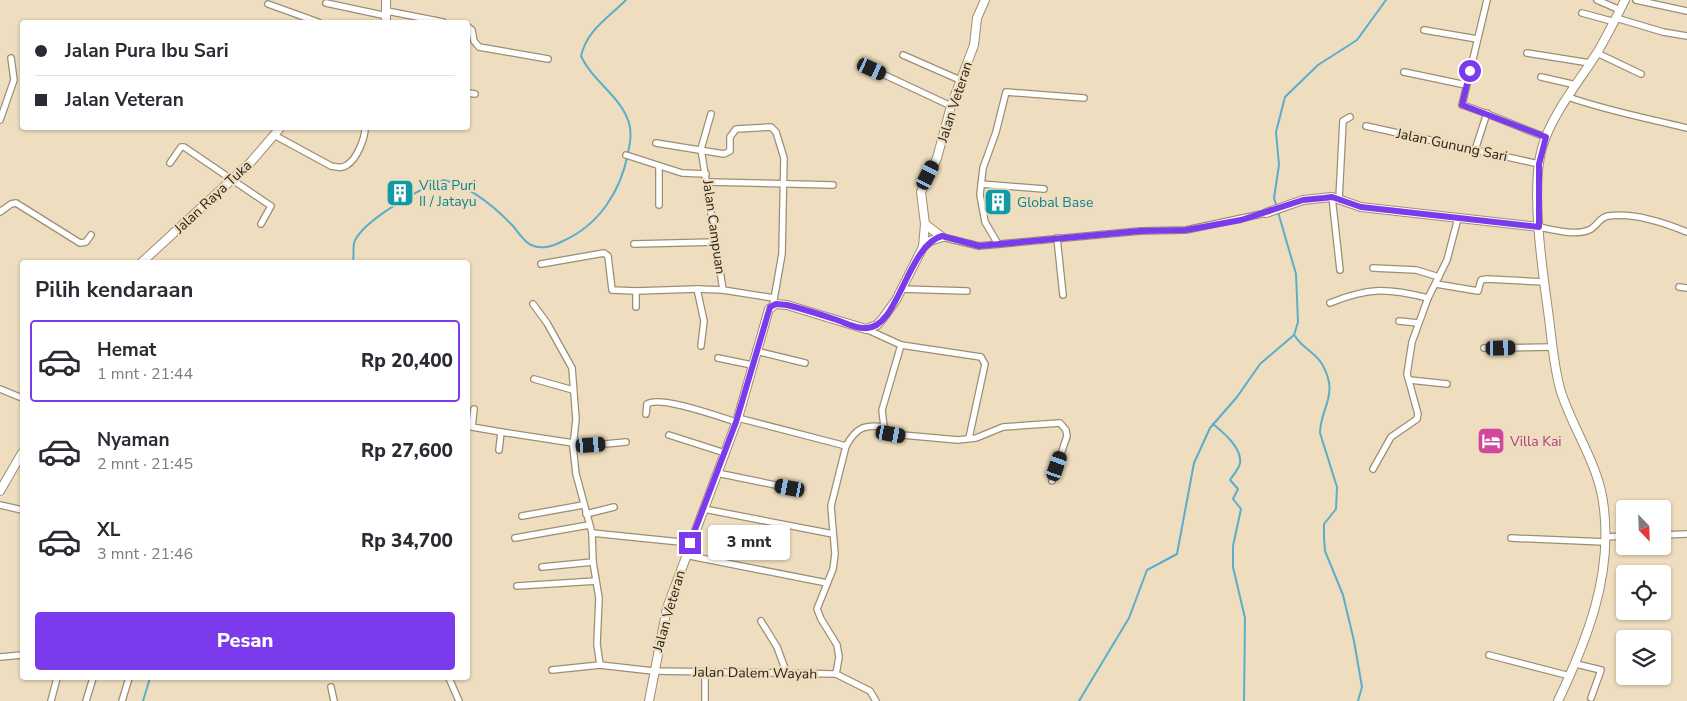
<!DOCTYPE html>
<html lang="id">
<meta charset="utf-8">
<style>
:root{--surface:#fff;--page:#f2f2f3;--text:#2b2b33;--muted:#7c7c81;--line:#e1e1e2;--accent:#7c3aed}
body{margin:0;font-family:"Nunito Sans",sans-serif;background:var(--page);color:var(--text);height:100vh;display:flex;flex-direction:column;font-size:19px;white-space:nowrap}
*{box-sizing:border-box;margin:0}
p{font-size:16px;color:var(--muted)}
.icon{flex:none;width:28px;height:28px;fill:none;stroke:currentColor;stroke-width:2;stroke-linecap:round;stroke-linejoin:round}
.map{position:relative;flex:1;overflow:hidden}
.sheet{position:absolute;left:20px;top:260px;width:450px;height:420px;display:flex;flex-direction:column;background:var(--surface);border-radius:5px;box-shadow:0 1px 4px #0004}
.sheet>*{flex:none}
.hud{position:absolute;left:20px;top:20px;width:450px;height:110px;border-radius:5px;box-shadow:0 1px 4px #0004;display:grid;align-content:center;height:110px;padding:0 15px;background:var(--surface)}
.needle{width:32px;rotate:157deg}
.tools{position:absolute;left:1616px;top:500px;display:grid;gap:10px}
.tools a{display:grid;place-items:center;width:55px;height:55px;border-radius:5px;background:var(--surface);box-shadow:0 1px 4px #0004;font-size:25px}
.end{position:absolute;width:22px;height:22px;margin:-11px;border:6px solid #7c3aed;background:#fff;box-shadow:0 0 0 2px #fff}
.from{border-radius:50%}
.bubble{position:absolute;height:35px;border-radius:5px;background:var(--surface);box-shadow:0 1px 4px #0004;font-size:16px;font-weight:800;line-height:35px;text-align:center}
.car{position:absolute;width:15px;height:30px;margin:-15px -8px;border-radius:6px;box-shadow:0 0 4px 1px #0007;background:linear-gradient(#222 24%,#8ab4d8 0 40%,#222 0 76%,#8ab4d8 0 86%,#222 0)}
.hud b{display:flex;align-items:center;gap:18px;height:48px;font-size:19px}
.hud b+b{border-top:1px solid var(--line)}
.hud i{width:12px;height:12px;background:var(--text)}
ul{padding:0;list-style:none}
li{display:flex;align-items:center;gap:15px;height:82px;margin:0 10px 8px;padding:0 5px;border:2px solid transparent;border-radius:5px}
li div{flex:1}
li b{display:block;font-size:19px}
li em{font-style:normal;font-weight:800}
li.active{border-color:var(--accent)}
li>.icon{width:45px;height:45px;stroke-width:1.5}
h2{padding:0 15px;font-size:22px;line-height:60px}
.cta{display:flex;gap:10px;margin-top:auto;padding:10px 15px}
.cta a{flex:1;height:58px;border-radius:5px;background:var(--accent);color:#fff;font-size:20px;font-weight:800;line-height:58px;text-align:center}
.map>svg:first-child{display:block}
.lines{fill:none;stroke-linecap:round;stroke-linejoin:round}
.stream{stroke:#5aaecc;stroke-width:2}
.street-casing{stroke:#9e8e71;stroke-width:8}
.secondary-casing{stroke:#9e8e71;stroke-width:10}
.street{stroke:#fff;stroke-width:5.5}
.secondary{stroke:#fff;stroke-width:8}
.route{stroke:#7c3aed;stroke-width:6}
.labels{text-anchor:middle;dominant-baseline:central;stroke-width:4.5;stroke-linejoin:round;paint-order:stroke}
.street-label{font-size:14px;fill:#282216;stroke:#eeddbe}
.culture-label{font-size:14px;fill:#0d838f;stroke:#eeddbe;text-anchor:start}
.hotel-label{font-size:14px;fill:#b23c85;stroke:#eeddbe;text-anchor:start}
</style>
<div class="map">
<svg width="1687" height="701" viewBox="0 0 1687 701">
<rect width="100%" height="100%" fill="#eeddbe"/>
<g class="lines">
<!-- stream -->
<g class="stream">
<polyline points="1277,208 1274,198 1279,165 1276,132 1285,97 1318,65 1357,40 1386,0"/>
<path d="M 353,262 C 354,257 353,249 354,243 C 361,221 423,187 444,180 C 471,187 494,206 513,226 C 518,232 524,242 531,245 C 543,250 553,246 563,241 C 599,225 621,191 628,153 C 630,143 632,133 629,123 C 621,96 592,81 581,56 C 587,30 608,18 626,0"/>
<path d="M 1295,336 C 1302,348 1315,352 1322,364 C 1340,395 1320,408 1320,433 L 1337,487 L 1336,509 L 1324,524 L 1324,538 L 1325,551 L 1343,595 L 1354,641 L 1362,687 L 1358,701"/>
<path d="M 1213,424 C 1224,433 1242,448 1240,463 C 1239,469 1233,475 1230,480 L 1238,489 L 1233,499 L 1241,509 L 1233,546 L 1233,567 L 1245,618 L 1244,701"/>
<polyline points="143,701 150,678"/>
<polyline points="1079,701 1129,618 1147,570 1177,554 1194,463 1210,428 1237,397 1260,364 1294,335 1298,322 1296,274 1278,212"/>
</g>
<defs>
<g id="street">
<path d="M 1487,0 L 1462,105 C 1491,114 1517,127 1546,137"/>
<polyline points="1597,0 1620,10"/>
<polyline points="1636,0 1687,11"/>
<polyline points="326,3 387,16"/>
<polyline points="268,4 318,22"/>
<polyline points="387,11 443,22"/>
<polyline points="1582,13 1615,22"/>
<polyline points="1616,18 1663,32 1687,36"/>
<polyline points="468,27 472,30 474,41 479,47 548,59"/>
<polyline points="1424,30 1477,39"/>
<polyline points="1527,53 1590,63"/>
<polyline points="1597,53 1641,74"/>
<polyline points="903,55 960,80"/>
<polyline points="872,69 951,106"/>
<polyline points="1404,72 1466,85"/>
<polyline points="1541,77 1576,85"/>
<polyline points="468,93 475,94"/>
<path d="M 1568,97 C 1608,111 1646,118 1687,128"/>
<polyline points="711,114 701,149 723,290 774,298"/>
<polyline points="0,120 14,80 11,58"/>
<polyline points="1366,126 1539,164"/>
<path d="M 274,135 L 331,166 C 336,167 342,169 347,165 C 357,159 365,138 365,128"/>
<polyline points="656,143 724,154 730,151 730,137 736,129 771,127 776,132 784,158 782,254 773,305"/>
<polyline points="1475,150 1487,113"/>
<polyline points="626,155 682,173 706,174"/>
<polyline points="170,163 181,147 184,147 271,206 261,224"/>
<polyline points="708,182 833,185"/>
<polyline points="981,184 1044,189"/>
<polyline points="1332,197 1340,270"/>
<polyline points="1339,199 1343,121 1350,117"/>
<polyline points="659,205 659,166"/>
<polyline points="0,212 11,204 16,203 80,243 86,242 91,235"/>
<path d="M 1539,227 C 1554,230 1575,236 1589,230 C 1597,227 1598,218 1608,216 C 1633,212 1663,222 1687,232"/>
<polyline points="942,237 979,246 1140,231 1186,230 1266,213"/>
<polyline points="1057,238 1063,295"/>
<polyline points="634,244 716,242"/>
<polyline points="998,244 985,222 980,195 983,168 996,132 1006,92 1084,98"/>
<polyline points="541,264 604,253 608,256 612,290 636,291"/>
<polyline points="1373,268 1416,270 1439,277"/>
<polyline points="1436,284 1478,291 1481,280 1487,279 1544,282"/>
<polyline points="1679,287 1687,288"/>
<polyline points="901,289 967,291"/>
<path d="M 1330,303 C 1369,287 1388,288 1428,298"/>
<polyline points="533,304 547,323 572,368 576,419 573,447 576,474 592,533"/>
<polyline points="636,307 636,291 697,289"/>
<polyline points="1399,321 1418,323"/>
<polyline points="866,329 901,345 981,357 985,364 969,438"/>
<polyline points="901,345 882,410 884,427 891,434 958,440 976,438 1003,427 1060,423 1066,430 1067,436 1052,481"/>
<polyline points="701,346 704,321 697,289 723,290"/>
<polyline points="1484,348 1553,347"/>
<polyline points="756,351 805,363"/>
<polyline points="718,358 752,365"/>
<polyline points="534,379 573,390"/>
<polyline points="1410,380 1447,384"/>
<polyline points="0,389 22,398"/>
<polyline points="474,409 472,427 501,432"/>
<path d="M 646,414 L 647,404 C 660,395 720,417 736,422"/>
<polyline points="669,435 725,453"/>
<path d="M 846,446 C 856,428 864,424 884,427"/>
<polyline points="573,447 626,442"/>
<polyline points="499,450 501,432 573,443"/>
<polyline points="1373,469 1391,437 1417,419 1418,414 1407,374 1412,342 1428,298 1447,260 1458,218"/>
<polyline points="717,473 790,488"/>
<polyline points="0,505 22,510"/>
<polyline points="704,509 833,534"/>
<polyline points="586,514 614,507"/>
<polyline points="522,516 583,505"/>
<polyline points="1662,535 1687,534"/>
<polyline points="1606,537 1625,536"/>
<polyline points="515,538 589,525"/>
<polyline points="1511,538 1605,542"/>
<polyline points="685,555 827,583"/>
<polyline points="542,567 593,562"/>
<polyline points="517,586 596,581"/>
<polyline points="761,621 777,647 787,674"/>
<polyline points="1489,655 1570,676"/>
<polyline points="0,657 22,655"/>
<polyline points="1576,664 1601,670 1591,698"/>
<polyline points="600,665 597,644 599,598 593,562 592,533 690,543"/>
<polyline points="552,670 600,665 653,671 836,674 839,657 837,645 821,619 817,609 833,569 835,554 831,506 846,446 738,418"/>
<polyline points="836,674 870,691 876,701"/>
<polyline points="449,678 459,701"/>
<polyline points="331,687 334,701"/>
<polyline points="51,701 57,678"/>
<polyline points="86,701 93,678"/>
<polyline points="122,701 129,678"/>
<polyline points="705,701 705,673"/>
</g>
<g id="secondary">
<polyline points="386,22 386,0"/>
<polyline points="1266,213 1303,200 1332,197 1361,207 1539,227"/>
<polyline points="925,224 942,237"/>
<polyline points="923,247 930,241 942,237"/>
<polyline points="142,262 250,163 280,128"/>
<polyline points="0,491 22,453"/>
<polyline points="649,701 667,608 738,418 769,309 776,304 787,305 866,329 877,325 883,318 896,300 923,247 925,224 921,192 937,158 951,106 974,45 977,18 985,0"/>
<path d="M 1558,701 C 1587,640 1612,577 1604,509 C 1600,466 1574,432 1561,392 C 1554,369 1552,342 1549,318 C 1543,274 1530,190 1542,148 C 1552,114 1578,83 1597,53 C 1607,36 1616,18 1625,0"/>
</g>
</defs>
<!-- street casing -->
<use href="#street" class="street-casing"/>
<!-- secondary casing -->
<use href="#secondary" class="secondary-casing"/>
<!-- street -->
<use href="#street" class="street"/>
<!-- secondary -->
<use href="#secondary" class="secondary"/>
</g>
<g class="lines">
<!-- route -->
<path class="route" d="M 690,543 L 736,422 L 770,307 L 776,304 L 787,305 C 803,309 819,314 834,319 C 844,322 854,328 864,328 C 898,332 907,245 942,236 L 979,246 L 1140,231 L 1186,230 L 1241,220 L 1303,200 L 1324,198 L 1332,197 L 1361,207 L 1539,227 L 1539,164 L 1546,137 L 1462,105 L 1470,71"/>
</g>
<!-- icons -->
<defs>
<symbol id="building-square" viewBox="-11 -11 22 22"><rect x="-9" y="-9" width="18" height="18" rx="4" fill="#0f9aa8" stroke="#eeddbe"/><path d="M-4-6H4V6H1V3H-1V6H-4ZM-2.5-4.3h1.7v1.8h-1.7ZM.8-4.3h1.7v1.8H.8ZM-2.5-1h1.7V.8h-1.7ZM.8-1h1.7V.8H.8Z" fill="#fff"/></symbol>
<symbol id="hotel-square" viewBox="-11 -11 22 22"><rect x="-9" y="-9" width="18" height="18" rx="4" fill="#d1479c" stroke="#eeddbe"/><path d="M-6-4.5h1.5V1H6V5H4.5V3h-9V5H-6ZM-4 0a1.8 1.8 0 1 1 3.6 0ZM.5 0V-2.5h3Q6-2.5 6 0Z" fill="#fff"/></symbol>
</defs>
<g fill-rule="evenodd">
<use href="#building-square" x="384" y="177" width="32" height="32"/>
<use href="#building-square" x="982" y="186" width="32" height="32"/>
<use href="#hotel-square" x="1475" y="425" width="32" height="32"/>
</g>
<g class="labels">
<!-- street labels -->
<g class="street-label">
<text transform="translate(955 102) rotate(-72)">Jalan Veteran</text>
<text transform="translate(1452 145) rotate(12)">Jalan Gunung Sari</text>
<text transform="translate(213 197) rotate(-43)">Jalan Raya Tuka</text>
<text transform="translate(714 227) rotate(82)">Jalan Campuan</text>
<text transform="translate(669 611) rotate(-74)">Jalan Veteran</text>
<text transform="translate(755 673) rotate(1)">Jalan Dalem Wayah</text>
</g>
<!-- culture labels -->
<g class="culture-label">
<text x="419" y="185">Villa Puri<tspan x="419" dy="16">II / Jatayu</tspan></text>
<text x="1017" y="202">Global Base</text>
</g>
<!-- hotel labels -->
<g class="hotel-label">
<text x="1510" y="441">Villa Kai</text>
</g>
</g>
</svg>
<div class="tools">
<a><svg class="needle" viewBox="-14 -14 28 28"><path d="M0-13l5 13h-10z" fill="#e53935"/><path d="M0 13l5-13h-10z" fill="#7c7c81"/></svg></a>
<a><svg class="icon" aria-label="locate" viewBox="0 0 24 24"><circle cx="12" cy="12" r="6"/><path d="M12 2v4M12 18v4M2 12h4M18 12h4"/></svg></a>
<a><svg class="icon" aria-label="layers" viewBox="0 0 24 24"><path d="M12 4l9 5-9 5-9-5zM3 14l9 5 9-5"/></svg></a>
</div>
<i class="end from" style="left:1470px;top:71px"></i>
<i class="end" style="left:690px;top:543px"></i>
<div class="bubble" style="left:708px;top:525px;width:82px">3 mnt</div>
<i class="car" style="left:872px;top:69px;rotate:115deg"></i>
<i class="car" style="left:928px;top:175px;rotate:26deg"></i>
<i class="car" style="left:1501px;top:348px;rotate:89deg"></i>
<i class="car" style="left:891px;top:434px;rotate:100deg"></i>
<i class="car" style="left:591px;top:445px;rotate:86deg"></i>
<i class="car" style="left:1057px;top:466px;rotate:19deg"></i>
<i class="car" style="left:790px;top:488px;rotate:281deg"></i>
<div class="hud">
<b><i class="from"></i>Jalan Pura Ibu Sari</b>
<b><i></i>Jalan Veteran</b>
</div>
<section class="sheet">
<h2>Pilih kendaraan</h2>
<ul>
<li class="active"><svg class="icon" aria-label="car" viewBox="0 0 24 24"><path d="M5 17H2v-5l4-1 3-4h7l3 4 3 1v5h-3M9 17h6M6 11h13"/><circle cx="7" cy="17" r="2"/><circle cx="17" cy="17" r="2"/></svg><div><b>Hemat</b><p>1 mnt · 21:44</p></div><em>Rp 20,400</em></li>
<li><svg class="icon" aria-label="car" viewBox="0 0 24 24"><path d="M5 17H2v-5l4-1 3-4h7l3 4 3 1v5h-3M9 17h6M6 11h13"/><circle cx="7" cy="17" r="2"/><circle cx="17" cy="17" r="2"/></svg><div><b>Nyaman</b><p>2 mnt · 21:45</p></div><em>Rp 27,600</em></li>
<li><svg class="icon" aria-label="car" viewBox="0 0 24 24"><path d="M5 17H2v-5l4-1 3-4h7l3 4 3 1v5h-3M9 17h6M6 11h13"/><circle cx="7" cy="17" r="2"/><circle cx="17" cy="17" r="2"/></svg><div><b>XL</b><p>3 mnt · 21:46</p></div><em>Rp 34,700</em></li>
</ul>
<div class="cta"><a>Pesan</a></div>
</section>
</div>
